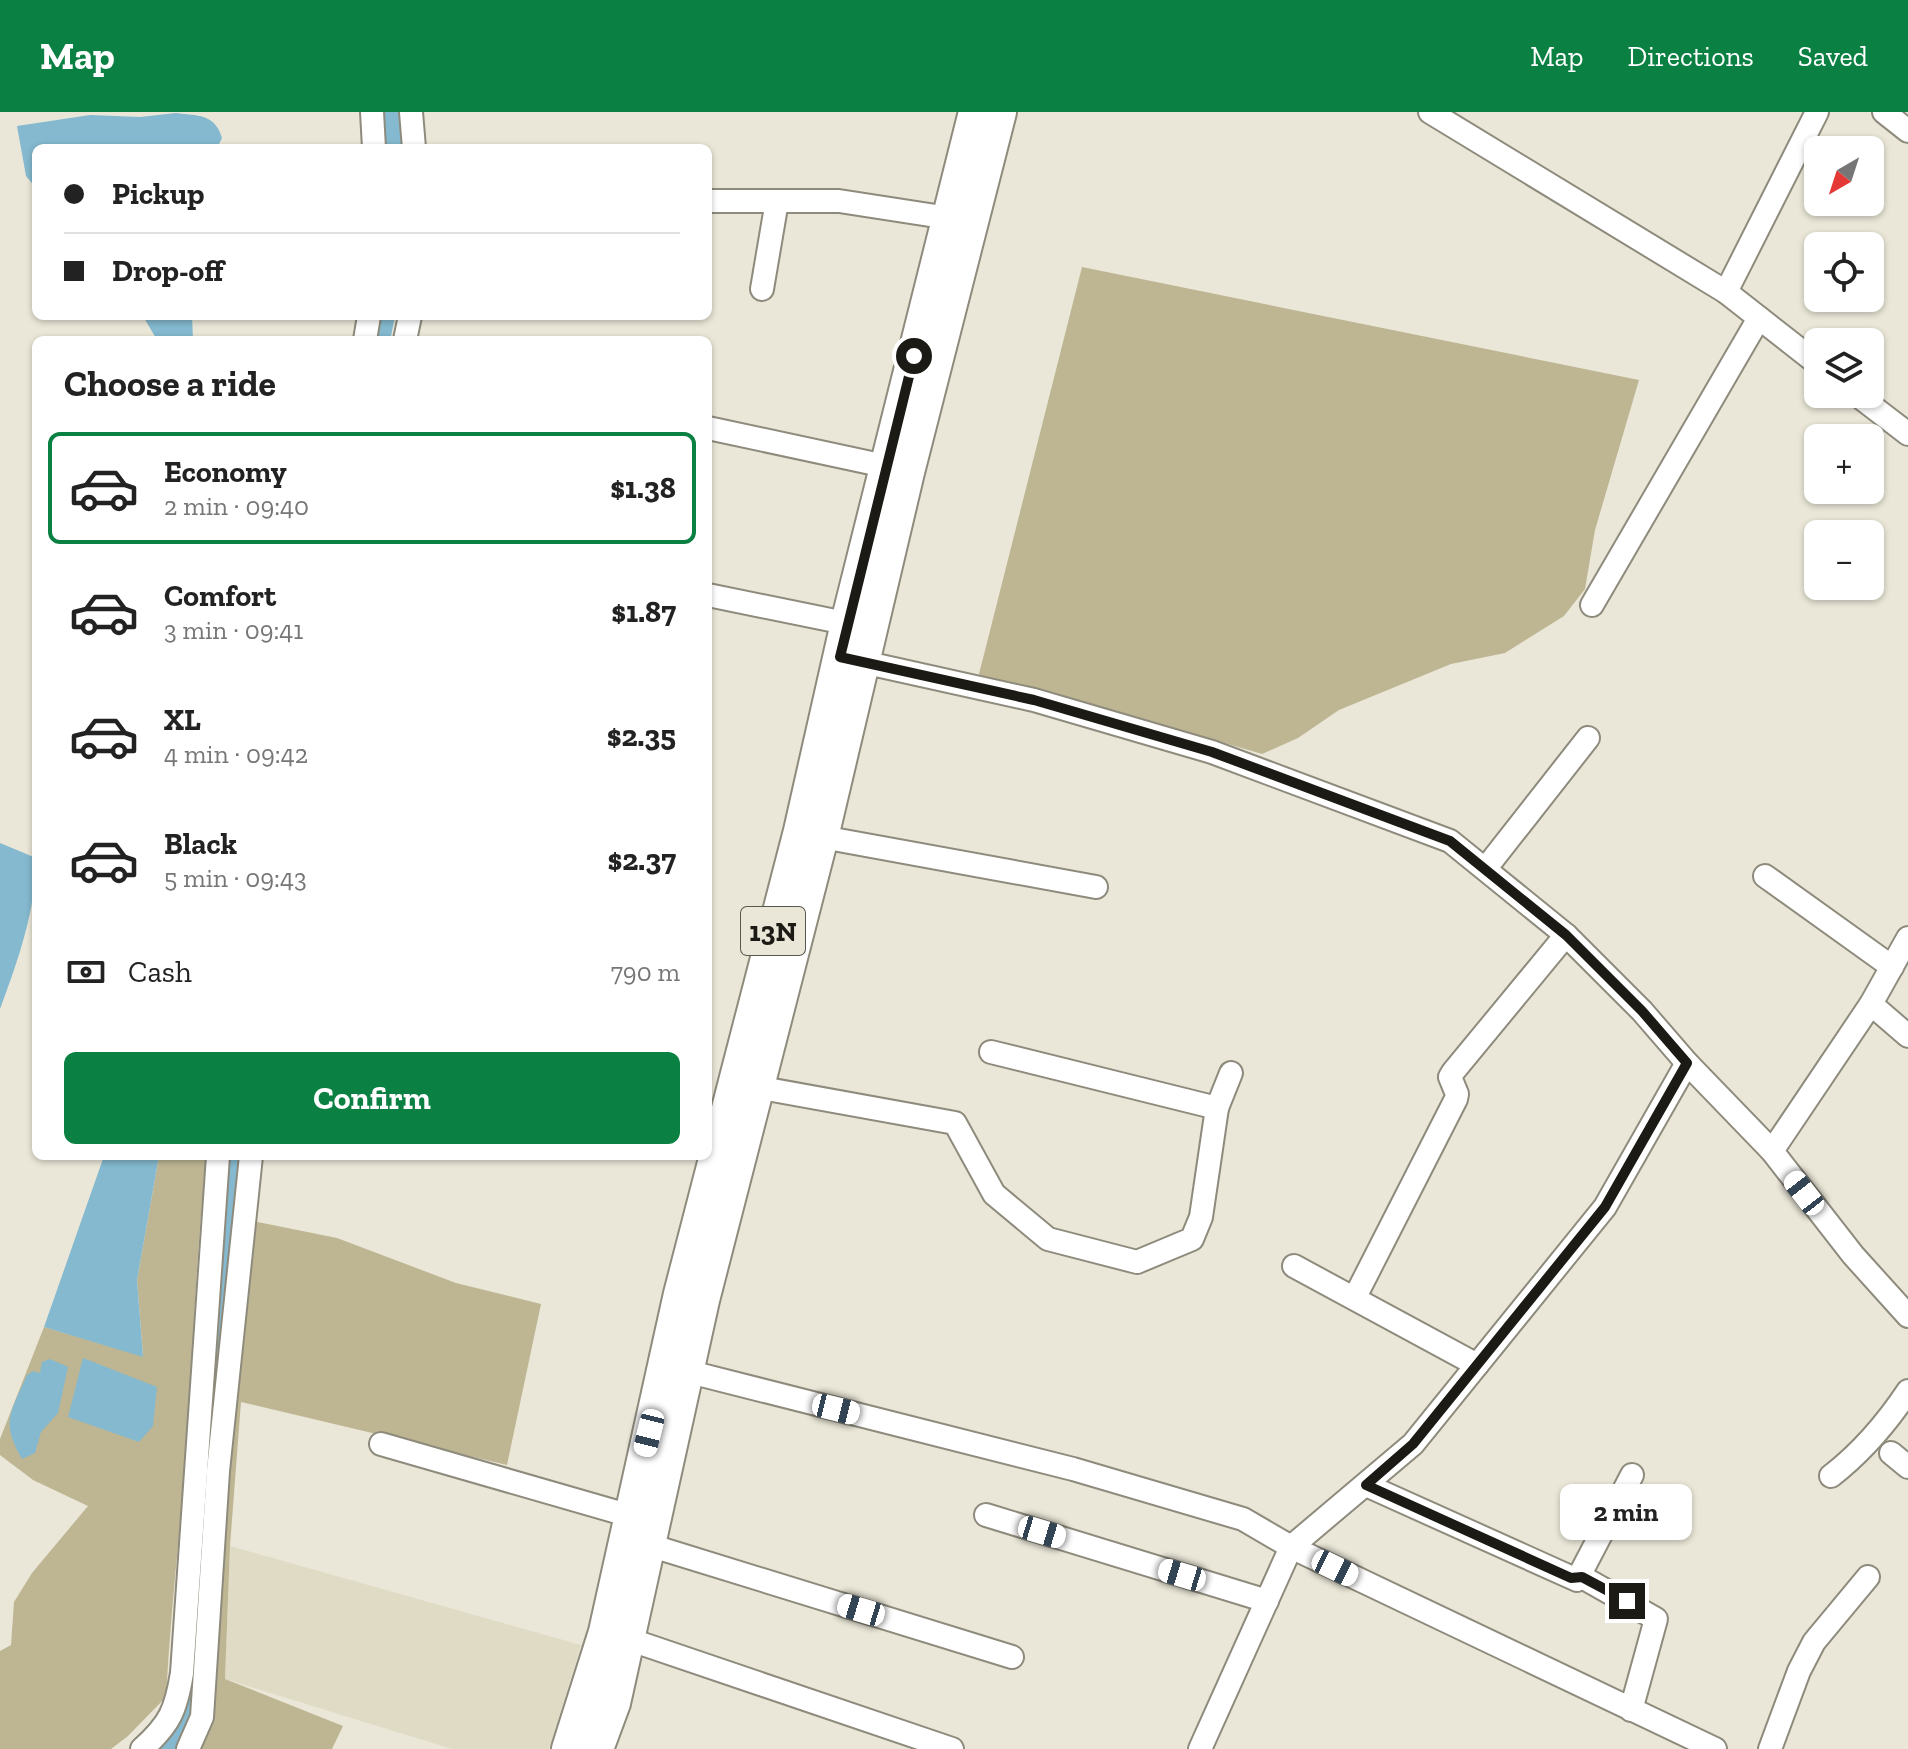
<!DOCTYPE html>
<meta charset="utf-8">
<style>
:root{--surface:#fff;--page:#f6f6f6;--text:#222;--muted:#767676;--line:#e0e0e0;--accent:#0b8043}
body{margin:0;font-family:"Zilla Slab",serif;background:var(--page);color:var(--text);height:100vh;display:flex;flex-direction:column;font-size:30px;white-space:nowrap}
*{box-sizing:border-box;margin:0}
p{font-size:26px;color:var(--muted)}
.icon{flex:none;width:44px;height:44px;fill:none;stroke:currentColor;stroke-width:2;stroke-linecap:round;stroke-linejoin:round}
.map{position:relative;flex:1;overflow:hidden}
.drawer{position:absolute;left:32px;top:224px;width:680px;height:824px;display:flex;flex-direction:column;background:var(--surface);border-radius:12px;box-shadow:0 2px 6px #0004}
.drawer>*{flex:none}
.hud{position:absolute;left:32px;top:32px;width:680px;height:176px;border-radius:12px;box-shadow:0 2px 6px #0004;display:grid;align-content:center;height:176px;padding:0 32px;background:var(--surface)}
.needle{width:52px;rotate:219deg}
.controls{position:absolute;left:1804px;top:24px;display:grid;gap:16px}
.controls a{display:grid;place-items:center;width:80px;height:80px;border-radius:12px;background:var(--surface);box-shadow:0 2px 6px #0004;font-size:40px}
.end{position:absolute;width:36px;height:36px;margin:-18px;border:10px solid #1b1a15;background:#fff;box-shadow:0 0 0 4px #fff}
.from{border-radius:50%}
.bubble{position:absolute;height:56px;border-radius:12px;background:var(--surface);box-shadow:0 2px 6px #0004;font-size:26px;font-weight:700;line-height:56px;text-align:center}
.car{position:absolute;width:24px;height:48px;margin:-24px -12px;border-radius:10px;box-shadow:0 0 6px 2px #0007;background:linear-gradient(#fff 24%,#345 0 40%,#fff 0 76%,#345 0 86%,#fff 0)}
.hud b{display:flex;align-items:center;gap:28px;height:76px;font-size:30px}
.hud b+b{border-top:2px solid var(--line)}
.hud i{width:20px;height:20px;background:var(--text)}
ul{padding:0;list-style:none}
li{display:flex;align-items:center;gap:24px;height:112px;margin:0 16px 12px;padding:0 16px;border:4px solid transparent;border-radius:12px}
li div{flex:1}
li b{display:block;font-size:30px}
li em{font-style:normal;font-weight:700}
li.selected{border-color:var(--accent)}
li>.icon{width:72px;height:72px;stroke-width:1.5}
h2{padding:0 32px;font-size:36px;line-height:96px}
.pay{display:flex;align-items:center;gap:20px;height:88px;padding:0 32px;font-size:30px}
.pay p{margin-inline-start:auto}
.primary-button{display:flex;gap:16px;margin-top:auto;padding:16px 32px}
.primary-button a{flex:1;height:92px;border-radius:12px;background:var(--accent);color:#fff;font-size:32px;font-weight:700;line-height:92px;text-align:center}
header{display:flex;align-items:center;gap:48px;box-sizing:border-box;height:112px;padding:0 40px;background:var(--accent);color:#fff}
header strong{font-size:38px}
nav{display:flex;gap:44px;margin-inline-start:auto;font-size:28px}
.map>svg:first-child{display:block}
.built{fill:#dfdbc5}
.green{fill:#beb693}
.water{fill:#84b9cf}
.lines{fill:none;stroke-linecap:round;stroke-linejoin:round}
.canal{stroke:#84b9cf;stroke-width:18}
.minor-casing{stroke:#8e8b7d;stroke-width:26}
.highway-casing{stroke:#8e8b7d;stroke-width:36}
.minor{stroke:#fff;stroke-width:22}
.highway{stroke:#fff;stroke-width:32}
.route{stroke:#1b1a15;stroke-width:10}
.labels{text-anchor:middle;dominant-baseline:central;stroke-width:6;stroke-linejoin:round;paint-order:stroke}
.shield{fill:#eae7d8;stroke:#595850;stroke-width:2}
.shield-label{font-size:28px;font-weight:bold;fill:#1b1a15}
</style>
<header>
<strong>Map</strong>
<nav><a>Map</a><a>Directions</a><a>Saved</a></nav>
</header>
<div class="map">
<svg width="1908" height="1637" viewBox="0 0 1908 1637">
<rect width="100%" height="100%" fill="#eae7d8"/>
<!-- built -->
<polygon class="built" points="230,1434 581,1533 549,1637 452,1637 225,1567"/>
<!-- green -->
<g class="green">
<polygon points="1082,155 1639,268 1595,418 1585,477 1564,504 1505,541 1451,552 1339,598 1298,626 1262,642 1099,594 978,566"/>
<path d="M 159,1044 L 207,1044 C 197,1129 194,1214 189,1300 C 183,1395 171,1490 166,1585 L 128,1624 L 111,1637 L 0,1637 L 0,1539 L 11,1533 L 14,1490 L 32,1461 L 88,1394 L 33,1368 L 0,1343 L 0,1327 L 44,1215 L 143,1244 L 137,1168 Z"/>
<polygon points="248,1108 337,1126 456,1171 541,1192 507,1353 241,1290 230,1434 225,1567 343,1614 332,1637 202,1637 213,1598 230,1258"/>
</g>
<!-- water -->
<g class="water">
<path d="M 176,1 C 197,4 215,1 222,26 L 217,36 L 36,36 L 36,76 L 26,64 L 17,14 L 90,3 L 140,5 Z"/>
<polygon points="143,204 192,204 193,228 157,228"/>
<path d="M 0,731 L 36,746 C 36,798 18,848 0,897 Z"/>
<polygon points="104,1044 159,1044 137,1168 143,1245 44,1215"/>
<polygon points="83,1246 157,1275 153,1314 139,1330 68,1305"/>
<path d="M 50,1247 L 68,1255 L 58,1301 L 41,1320 L 35,1341 L 22,1347 C 0,1309 11,1300 27,1263 L 33,1259 L 40,1261 L 42,1250 Z"/>
</g>
<g class="lines">
<!-- canal -->
<g class="canal">
<polyline points="393,0 395,36"/>
<polyline points="381,228 386,204"/>
<polyline points="216,1277 234,1044"/>
<polyline points="169,1637 187,1609 198,1521"/>
</g>
<defs>
<g id="minor">
<polyline points="372,0 374,36"/>
<polyline points="411,0 414,36"/>
<polyline points="1430,0 1726,180 1818,252"/>
<polyline points="1884,0 1908,19"/>
<polyline points="708,89 839,89 949,106"/>
<polyline points="762,177 777,89"/>
<polyline points="1726,180 1817,0"/>
<polyline points="365,228 369,204"/>
<polyline points="405,228 410,204"/>
<polyline points="1856,282 1908,322"/>
<polyline points="708,316 885,354"/>
<polyline points="708,483 860,514"/>
<polyline points="1592,493 1759,206"/>
<polyline points="849,547 1034,588 1212,640 1450,729 1566,823 1642,899 1687,951 1772,1039 1853,1143 1908,1204"/>
<polyline points="822,725 1096,775"/>
<polyline points="1486,756 1588,626"/>
<polyline points="1765,764 1892,855"/>
<polyline points="1871,892 1908,924"/>
<polyline points="756,975 955,1011 994,1082 1048,1127 1137,1150 1192,1127 1201,1105 1217,996 991,940"/>
<polyline points="1217,996 1231,961"/>
<polyline points="1772,1039 1871,892 1908,826"/>
<polyline points="1294,1154 1477,1253"/>
<polyline points="1355,1185 1456,987 1457,982 1450,965 1453,960 1566,823"/>
<polyline points="674,1256 1073,1357 1243,1407 1291,1435 1715,1637"/>
<polyline points="381,1332 631,1404"/>
<polyline points="1891,1341 1908,1355"/>
<path d="M 1831,1364 C 1862,1340 1886,1312 1908,1279"/>
<polyline points="1366,1373 1577,1468 1632,1363"/>
<polyline points="986,1403 1267,1489"/>
<polyline points="649,1433 1012,1545"/>
<polyline points="1582,1465 1656,1507 1631,1598"/>
<polyline points="628,1527 952,1637"/>
<path d="M 142,1637 C 170,1612 176,1598 182,1561 L 218,1044"/>
<polyline points="188,1637 202,1605 218,1359 251,1044"/>
<polyline points="1200,1637 1291,1435 1413,1332 1605,1095 1687,951"/>
<polyline points="1770,1637 1799,1559 1814,1530 1868,1465"/>
</g>
<g id="highway">
<polyline points="568,1637 605,1520 680,1182 800,719 847,511 975,0"/>
<polyline points="597,1637 614,1591 703,1188 822,725 908,360 1000,0"/>
</g>
</defs>
<!-- minor casing -->
<use href="#minor" class="minor-casing"/>
<!-- highway casing -->
<use href="#highway" class="highway-casing"/>
<!-- minor -->
<use href="#minor" class="minor"/>
<!-- highway -->
<use href="#highway" class="highway"/>
</g>
<g class="lines">
<!-- route -->
<polyline class="route" points="914,244 840,545 1034,588 1212,640 1450,729 1566,823 1642,899 1687,951 1605,1095 1413,1332 1366,1373 1571,1466 1582,1465 1627,1489"/>
</g>
<g class="labels">
<!-- shield labels -->
<rect class="shield" x="741" y="795" width="64" height="48" rx="6"/>
<g class="shield-label">
<text x="773" y="819">13N</text>
</g>
</g>
</svg>
<div class="controls">
<a><svg class="needle" viewBox="-14 -14 28 28"><path d="M0-13l5 13h-10z" fill="#e53935"/><path d="M0 13l5-13h-10z" fill="#767676"/></svg></a>
<a><svg class="icon" aria-label="locate" viewBox="0 0 24 24"><circle cx="12" cy="12" r="6"/><path d="M12 2v4M12 18v4M2 12h4M18 12h4"/></svg></a>
<a><svg class="icon" aria-label="layers" viewBox="0 0 24 24"><path d="M12 4l9 5-9 5-9-5zM3 14l9 5 9-5"/></svg></a>
<a>+</a>
<a>−</a>
</div>
<i class="end from" style="left:914px;top:244px"></i>
<i class="end" style="left:1627px;top:1489px"></i>
<div class="bubble" style="left:1560px;top:1372px;width:132px">2 min</div>
<i class="car" style="left:1804px;top:1081px;rotate:322deg"></i>
<i class="car" style="left:836px;top:1297px;rotate:104deg"></i>
<i class="car" style="left:649px;top:1321px;rotate:194deg"></i>
<i class="car" style="left:1042px;top:1420px;rotate:107deg"></i>
<i class="car" style="left:1335px;top:1456px;rotate:116deg"></i>
<i class="car" style="left:1182px;top:1463px;rotate:287deg"></i>
<i class="car" style="left:861px;top:1498px;rotate:287deg"></i>
<div class="hud">
<b><i class="from"></i>Pickup</b>
<b><i></i>Drop-off</b>
</div>
<section class="drawer">
<h2>Choose a ride</h2>
<ul>
<li class="selected"><svg class="icon" aria-label="car" viewBox="0 0 24 24"><path d="M5 17H2v-5l4-1 3-4h7l3 4 3 1v5h-3M9 17h6M6 11h13"/><circle cx="7" cy="17" r="2"/><circle cx="17" cy="17" r="2"/></svg><div><b>Economy</b><p>2 min · 09:40</p></div><em>$1.38</em></li>
<li><svg class="icon" aria-label="car" viewBox="0 0 24 24"><path d="M5 17H2v-5l4-1 3-4h7l3 4 3 1v5h-3M9 17h6M6 11h13"/><circle cx="7" cy="17" r="2"/><circle cx="17" cy="17" r="2"/></svg><div><b>Comfort</b><p>3 min · 09:41</p></div><em>$1.87</em></li>
<li><svg class="icon" aria-label="car" viewBox="0 0 24 24"><path d="M5 17H2v-5l4-1 3-4h7l3 4 3 1v5h-3M9 17h6M6 11h13"/><circle cx="7" cy="17" r="2"/><circle cx="17" cy="17" r="2"/></svg><div><b>XL</b><p>4 min · 09:42</p></div><em>$2.35</em></li>
<li><svg class="icon" aria-label="car" viewBox="0 0 24 24"><path d="M5 17H2v-5l4-1 3-4h7l3 4 3 1v5h-3M9 17h6M6 11h13"/><circle cx="7" cy="17" r="2"/><circle cx="17" cy="17" r="2"/></svg><div><b>Black</b><p>5 min · 09:43</p></div><em>$2.37</em></li>
</ul>
<div class="pay"><svg class="icon" aria-label="cash" viewBox="0 0 24 24"><path d="M3 7h18v10H3z"/><circle cx="12" cy="12" r="2"/></svg>Cash<p>790 m</p></div>
<div class="primary-button"><a>Confirm</a></div>
</section>
</div>
